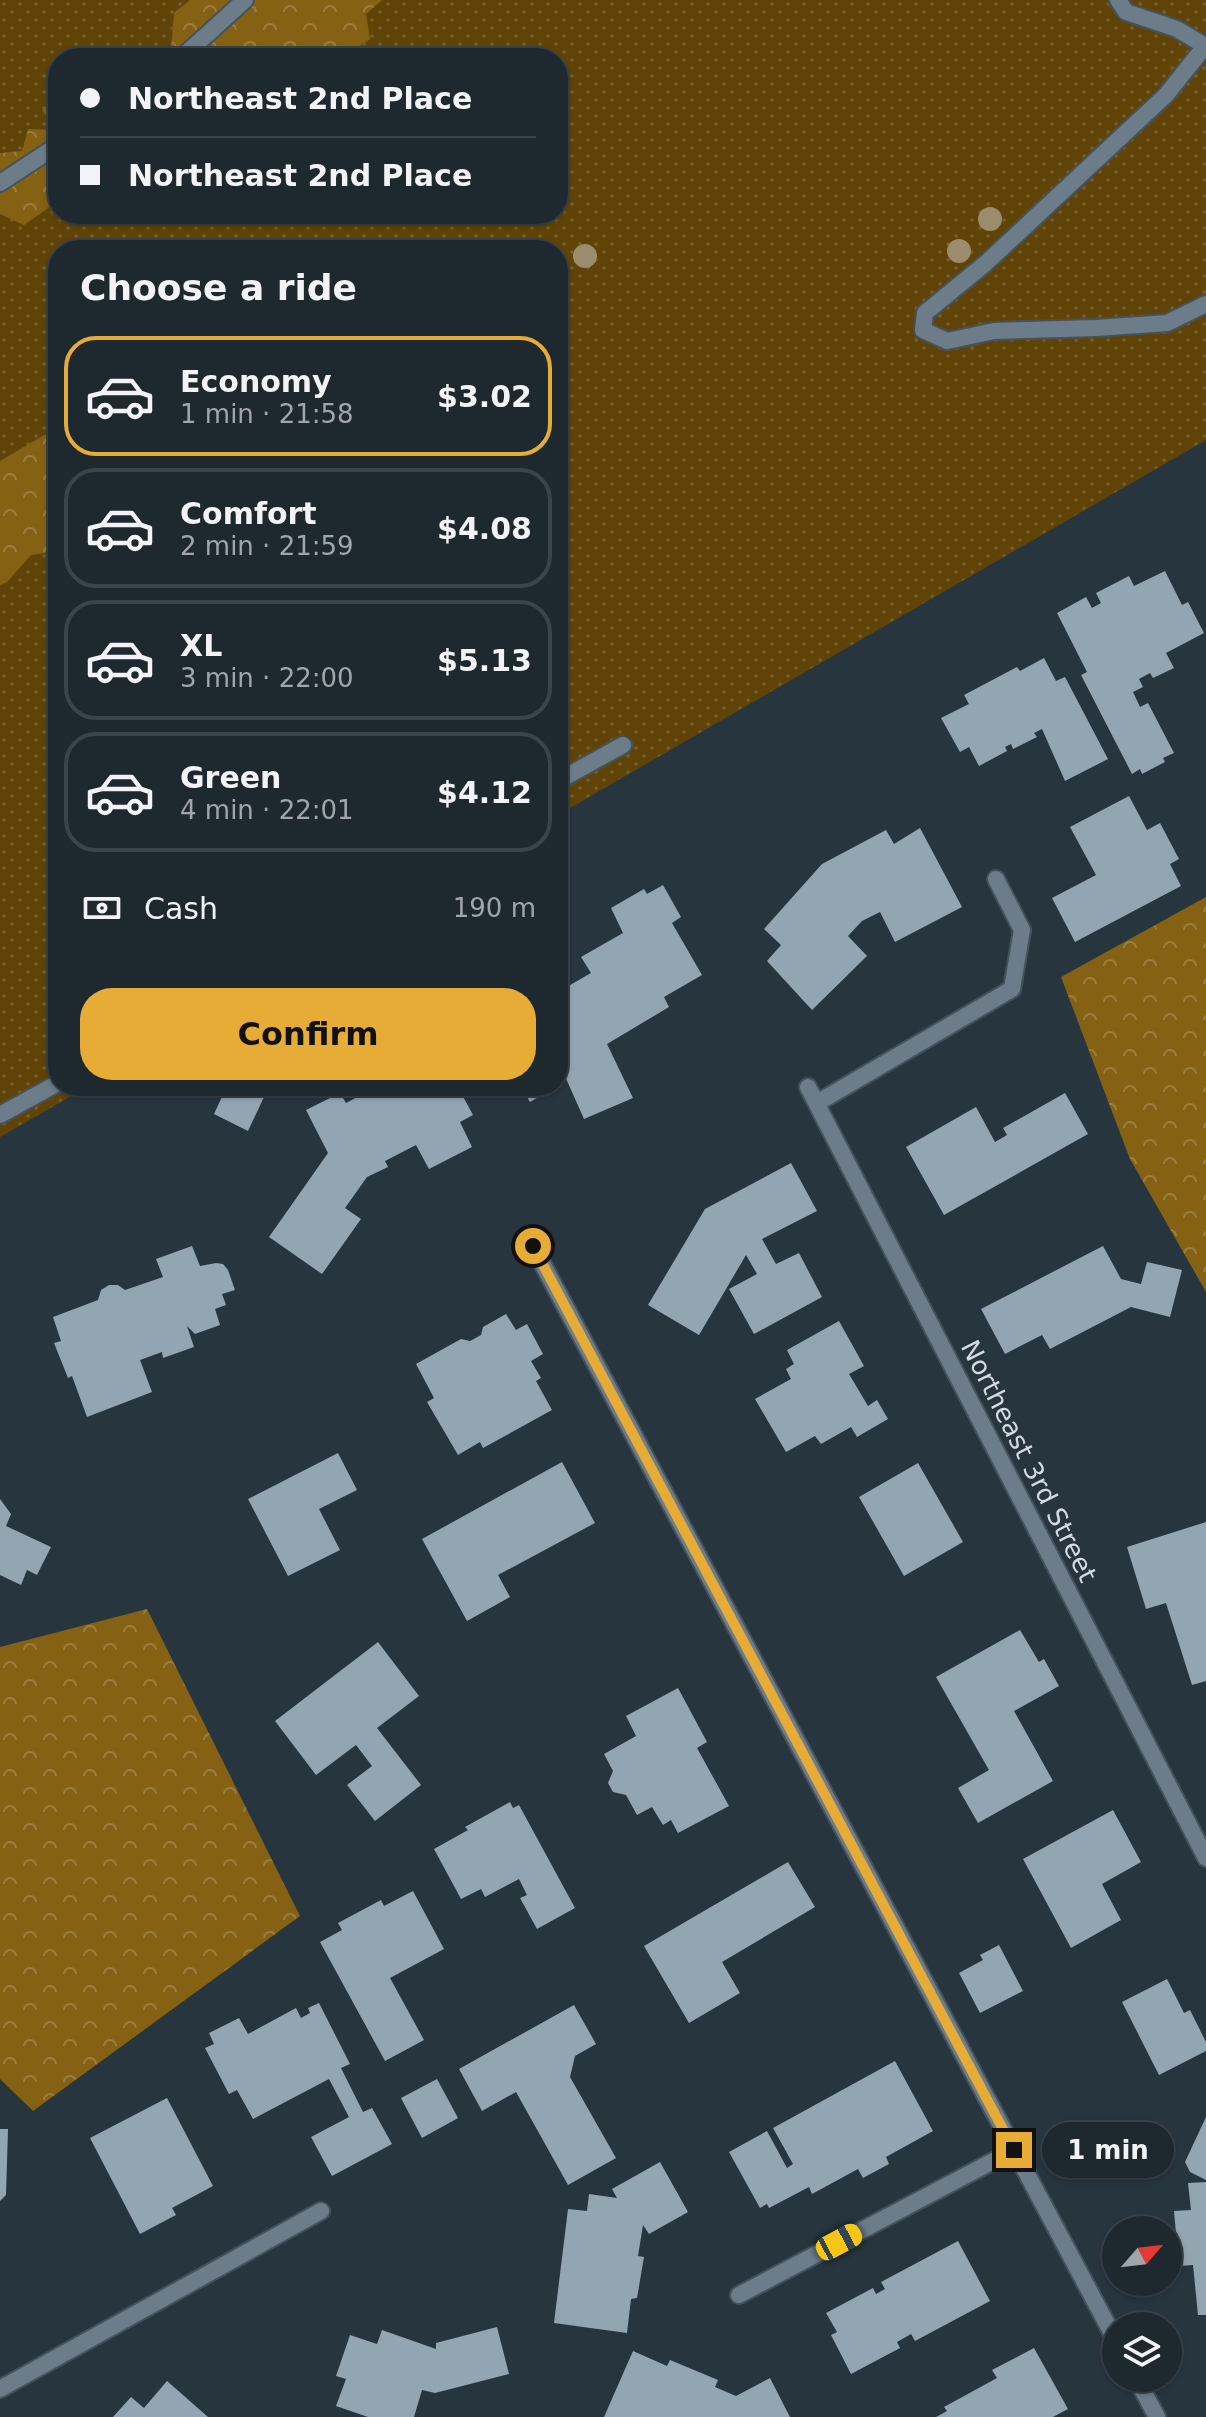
<!DOCTYPE html>
<meta charset="utf-8">
<style>
:root{--surface:#1d282f;--page:#2a343b;--text:#f1f3f6;--muted:#a0a6aa;--line:#3b444b;--accent:#e6ac36}
body{margin:0;font-family:"DejaVu Sans",sans-serif;background:var(--page);color:var(--text);height:100vh;display:flex;flex-direction:column;font-size:30px;white-space:nowrap}
*{box-sizing:border-box;margin:0}
p{font-size:26px;color:var(--muted)}
.icon{flex:none;width:44px;height:44px;fill:none;stroke:currentColor;stroke-width:2;stroke-linecap:round;stroke-linejoin:round}
.map{position:relative;flex:1;overflow:hidden}
.details{position:absolute;left:48px;top:240px;width:520px;height:856px;display:flex;flex-direction:column;background:var(--surface);border-radius:32px;box-shadow:0 2px 6px #0004,0 0 0 2px var(--line)}
.details>*{flex:none}
.hud{position:absolute;left:48px;top:48px;width:520px;height:176px;border-radius:32px;box-shadow:0 2px 6px #0004,0 0 0 2px var(--line);display:grid;align-content:center;height:176px;padding:0 32px;background:var(--surface)}
.needle{width:52px;rotate:62deg}
.fabs{position:absolute;left:1102px;top:2216px;display:grid;gap:16px}
.fabs a{display:grid;place-items:center;width:80px;height:80px;border-radius:50%;background:var(--surface);box-shadow:0 2px 6px #0004,0 0 0 2px var(--line);font-size:40px}
.end{position:absolute;width:36px;height:36px;margin:-18px;border:10px solid #e6ac36;background:#111;box-shadow:0 0 0 4px #111}
.from{border-radius:50%}
.bubble{position:absolute;height:56px;border-radius:28px;background:var(--surface);box-shadow:0 2px 6px #0004,0 0 0 2px var(--line);font-size:26px;font-weight:800;line-height:56px;text-align:center}
.car{position:absolute;width:24px;height:48px;margin:-24px -12px;border-radius:10px;box-shadow:0 0 6px 2px #0007;background:linear-gradient(#f5c518 24%,#345 0 40%,#f5c518 0 76%,#345 0 86%,#f5c518 0)}
.hud b{display:flex;align-items:center;gap:28px;height:76px;font-size:30px}
.hud b+b{border-top:2px solid var(--line)}
.hud i{width:20px;height:20px;background:var(--text)}
ul{padding:0;list-style:none}
li{display:flex;align-items:center;gap:24px;height:120px;margin:0 16px 12px;padding:0 16px;border:4px solid var(--line);border-radius:32px}
li div{flex:1}
li b{display:block;font-size:30px}
li em{font-style:normal;font-weight:800}
li.on{border-color:var(--accent)}
li>.icon{width:72px;height:72px;stroke-width:1.5}
h2{padding:0 32px;font-size:36px;line-height:96px}
.pay{display:flex;align-items:center;gap:20px;height:88px;padding:0 32px;font-size:30px}
.pay p{margin-inline-start:auto}
.cta{display:flex;gap:16px;margin-top:auto;padding:16px 32px}
.cta a{flex:1;height:92px;border-radius:32px;background:var(--accent);color:#111;font-size:32px;font-weight:800;line-height:92px;text-align:center}
.map>svg:first-child{display:block}
.grass{fill:url(#grass-dots);fill-rule:evenodd}
.forest{fill:url(#forest-crowns)}
.building{fill:#94a5b2}
.lines{fill:none;stroke-linecap:round;stroke-linejoin:round}
.lane-casing{stroke:#46525b;stroke-width:20}
.street-casing{stroke:#46525b;stroke-width:20}
.lane{stroke:#6c7c89;stroke-width:16}
.street{stroke:#6c7c89;stroke-width:16}
.tree{fill:#9a8c6c}
.route{stroke:#e6ac36;stroke-width:10}
.labels{text-anchor:middle;dominant-baseline:central;stroke-width:8;stroke-linejoin:round;paint-order:stroke}
.street-label{font-size:26px;fill:#d3dce2;stroke:#27353f}
</style>
<div class="map">
<svg width="1206" height="2417" viewBox="0 0 1206 2417">
<defs>
<pattern id="grass-dots" width="8" height="8" patternUnits="userSpaceOnUse" patternTransform="scale(2)"><rect width="8" height="8" fill="#604407"/><path d="M2 2h.1M6 6h.1" fill="none" stroke="#765e2b" stroke-width="1.8" stroke-linecap="round"/></pattern>
<pattern id="forest-crowns" width="20" height="18" patternUnits="userSpaceOnUse" patternTransform="scale(2)"><rect width="20" height="18" fill="#856113"/><path d="M2 6a3 3 0 1 1 6 0M12 15a3 3 0 1 1 6 0" fill="none" stroke="#9b7e40"/></pattern>
</defs>
<rect width="100%" height="100%" fill="#27353f"/>
<!-- grass -->
<path class="grass" d="M 0,0 L 1206,0 L 1206,440 L 558,815 L 558,250 L 58,250 L 58,1086 L 89,1086 L 0,1137 ZM 58,58 L 558,58 L 558,214 L 58,214 Z"/>
<!-- forest -->
<g class="forest">
<polygon points="190,0 382,0 366,14 370,39 342,58 166,58 171,52 174,13"/>
<polygon points="58,97 58,201 24,225 0,214 0,153 22,151 28,129 56,130 42,110"/>
<polygon points="58,427 58,551 31,555 7,582 0,585 0,461"/>
<polygon points="1206,897 1206,1292 1130,1159 1061,977"/>
<polygon points="147,1609 300,1916 33,2111 0,2079 0,1647"/>
</g>
<!-- building -->
<g class="building">
<polygon points="1165,571 1182,605 1188,602 1204,633 1166,653 1174,668 1153,678 1150,673 1139,679 1143,687 1133,692 1140,707 1148,703 1174,753 1163,758 1165,762 1142,774 1140,769 1132,774 1081,675 1087,672 1057,613 1086,597 1092,608 1101,603 1096,593 1129,576 1134,586"/>
<polygon points="1044,658 1056,681 1065,677 1108,759 1065,781 1042,729 1034,733 1037,737 1013,749 1011,744 1005,747 1007,751 979,766 969,747 960,752 941,718 969,704 964,695 1017,667 1020,671"/>
<polygon points="1129,796 1147,830 1160,823 1179,859 1170,864 1181,886 1075,942 1052,898 1096,875 1070,827"/>
<polygon points="920,828 962,907 895,942 880,912 862,921 848,936 867,956 812,1010 767,961 781,945 764,929 822,864 886,830 894,844"/>
<polygon points="663,885 681,917 672,923 702,975 664,997 669,1007 607,1044 633,1098 584,1119 564,1074 558,1068 558,992 591,973 581,957 623,933 611,908 644,889 647,894"/>
<polygon points="227,1086 242,1086 264,1097 248,1131 214,1114"/>
<polygon points="378,1086 386,1086 389,1092 402,1086 435,1086 440,1096 458,1087 473,1115 460,1122 472,1147 429,1169 416,1145 385,1161 388,1167 367,1177 345,1208 361,1219 322,1274 269,1237 328,1153 306,1110 340,1093 346,1103"/>
<polygon points="521,1086 557,1086 530,1102"/>
<polygon points="1065,1093 1088,1134 944,1215 906,1147 976,1107 995,1142 1007,1135 1003,1128"/>
<polygon points="791,1163 817,1211 762,1239 776,1264 799,1253 822,1297 754,1334 729,1289 757,1274 746,1255 699,1335 648,1305 705,1209"/>
<polygon points="192,1246 200,1266 216,1263 223,1264 228,1270 235,1290 222,1294 226,1305 215,1309 220,1325 195,1334 187,1326 194,1347 163,1358 162,1352 140,1360 152,1392 87,1417 72,1376 68,1378 54,1343 61,1341 53,1317 98,1300 101,1290 109,1285 118,1285 125,1290 163,1277 156,1259"/>
<polygon points="1103,1246 1121,1279 1141,1284 1147,1262 1182,1270 1170,1317 1131,1307 1050,1349 1042,1335 1005,1354 981,1309"/>
<polygon points="506,1314 516,1330 527,1324 543,1354 531,1361 541,1378 536,1381 552,1410 483,1448 480,1442 458,1455 427,1402 434,1398 416,1364 461,1339 470,1341 481,1335 483,1327"/>
<polygon points="839,1321 864,1366 849,1374 868,1406 877,1400 888,1419 857,1437 851,1427 821,1444 815,1436 786,1452 755,1399 791,1379 786,1369 794,1364 787,1350"/>
<polygon points="338,1453 357,1490 319,1509 340,1550 288,1576 248,1499"/>
<polygon points="562,1462 595,1523 498,1575 510,1597 467,1621 422,1539"/>
<polygon points="918,1463 963,1542 904,1576 859,1497"/>
<polygon points="0,1499 11,1514 6,1526 51,1547 37,1575 27,1570 21,1585 0,1575"/>
<polygon points="1206,1522 1206,1681 1192,1685 1166,1603 1146,1609 1127,1547"/>
<polygon points="1020,1630 1039,1662 1044,1659 1059,1686 1014,1711 1053,1781 978,1823 958,1788 989,1770 936,1677"/>
<polygon points="378,1642 419,1696 377,1728 421,1785 375,1821 347,1785 372,1766 356,1745 316,1775 275,1721"/>
<polygon points="678,1688 707,1742 697,1748 729,1806 678,1833 671,1820 663,1825 652,1807 637,1815 626,1795 613,1792 608,1783 613,1771 604,1754 636,1736 626,1716"/>
<polygon points="510,1802 513,1808 519,1805 575,1908 537,1929 520,1898 527,1895 519,1879 485,1897 481,1889 461,1899 434,1849 468,1830 465,1827"/>
<polygon points="1113,1810 1141,1862 1102,1884 1121,1920 1071,1948 1023,1859"/>
<polygon points="788,1862 815,1907 722,1962 740,1993 689,2023 644,1946"/>
<polygon points="413,1891 444,1949 390,1978 424,2040 385,2061 320,1942 342,1930 338,1923 381,1900 384,1906"/>
<polygon points="999,1945 1023,1991 980,2013 959,1973 983,1960 980,1955"/>
<polygon points="1167,1979 1184,2013 1190,2010 1206,2042 1206,2051 1159,2075 1122,2002"/>
<polygon points="319,2003 350,2064 341,2068 363,2112 372,2108 392,2144 332,2176 311,2137 349,2117 329,2079 253,2119 237,2090 229,2094 205,2048 214,2044 209,2033 239,2018 248,2034 296,2008 301,2018 310,2013 308,2008"/>
<polygon points="574,2005 596,2044 575,2056 570,2077 616,2158 568,2185 516,2092 482,2111 459,2069"/>
<polygon points="895,2061 933,2131 886,2157 889,2164 863,2178 858,2169 812,2194 809,2187 769,2208 767,2204 760,2208 729,2152 767,2131 787,2168 793,2164 773,2128"/>
<polygon points="437,2079 458,2118 422,2138 401,2098"/>
<polygon points="167,2098 213,2186 172,2208 176,2215 140,2234 90,2138"/>
<polygon points="1206,2117 1206,2180 1190,2172 1185,2162"/>
<polygon points="0,2129 8,2129 6,2195 0,2201"/>
<polygon points="660,2162 688,2212 649,2234 643,2225 638,2256 644,2257 637,2298 631,2299 627,2333 554,2323 568,2209 587,2211 589,2194 617,2198 612,2189"/>
<polygon points="1206,2182 1206,2315 1198,2315 1193,2265 1179,2266 1174,2211 1191,2210 1188,2183"/>
<polygon points="958,2241 990,2301 915,2341 911,2334 897,2342 900,2348 851,2374 831,2335 837,2332 826,2313 873,2288 876,2294 885,2289 881,2282"/>
<polygon points="497,2327 509,2374 435,2393 422,2390 414,2417 368,2417 336,2406 346,2379 336,2376 350,2335 377,2344 382,2330 436,2349 436,2343"/>
<polygon points="1034,2348 1068,2409 1053,2417 936,2417 947,2411 944,2407 997,2378 992,2370"/>
<polygon points="633,2351 667,2366 670,2360 718,2380 715,2387 736,2396 770,2378 790,2417 604,2417"/>
<polygon points="167,2381 208,2417 113,2417 131,2397 144,2408"/>
</g>
<g class="lines">
<defs>
<g id="lane">
<polyline points="1118,0 1126,12 1177,29 1205,46"/>
<polyline points="1206,45 1166,95 986,263 925,313 923,330 947,341 994,331 1096,328 1167,323 1206,304"/>
<polyline points="181,58 245,0"/>
<polyline points="0,183 58,145"/>
<polyline points="558,781 623,745"/>
<polyline points="817,1103 1012,989 1022,930 996,879"/>
<polyline points="0,1115 58,1083"/>
<polyline points="739,2295 1014,2150"/>
<polyline points="0,2389 321,2211"/>
</g>
<g id="street">
<polyline points="808,1087 1206,1858"/>
<polyline points="533,1246 1116,2341"/>
<polyline points="1136,2378 1157,2417"/>
</g>
</defs>
<!-- lane casing -->
<use href="#lane" class="lane-casing"/>
<!-- street casing -->
<use href="#street" class="street-casing"/>
<!-- lane -->
<use href="#lane" class="lane"/>
<!-- street -->
<use href="#street" class="street"/>
</g>
<!-- trees -->
<g class="tree">
<circle cx="990" cy="219" r="12"/>
<circle cx="959" cy="251" r="12"/>
<circle cx="585" cy="256" r="12"/>
</g>
<g class="lines">
<!-- route -->
<polyline class="route" points="533,1246 1014,2150"/>
</g>
<g class="labels">
<!-- street labels -->
<g class="street-label">
<text transform="translate(1029 1461) rotate(63)">Northeast 3rd Street</text>
</g>
</g>
</svg>
<div class="fabs">
<a><svg class="needle" viewBox="-14 -14 28 28"><path d="M0-13l5 13h-10z" fill="#e53935"/><path d="M0 13l5-13h-10z" fill="#a0a6aa"/></svg></a>
<a><svg class="icon" aria-label="layers" viewBox="0 0 24 24"><path d="M12 4l9 5-9 5-9-5zM3 14l9 5 9-5"/></svg></a>
</div>
<i class="end from" style="left:533px;top:1246px"></i>
<i class="end" style="left:1014px;top:2150px"></i>
<div class="bubble" style="left:1042px;top:2122px;width:132px">1 min</div>
<i class="car" style="left:839px;top:2242px;rotate:62deg"></i>
<div class="hud">
<b><i class="from"></i>Northeast 2nd Place</b>
<b><i></i>Northeast 2nd Place</b>
</div>
<section class="details">
<h2>Choose a ride</h2>
<ul>
<li class="on"><svg class="icon" aria-label="car" viewBox="0 0 24 24"><path d="M5 17H2v-5l4-1 3-4h7l3 4 3 1v5h-3M9 17h6M6 11h13"/><circle cx="7" cy="17" r="2"/><circle cx="17" cy="17" r="2"/></svg><div><b>Economy</b><p>1 min · 21:58</p></div><em>$3.02</em></li>
<li><svg class="icon" aria-label="car" viewBox="0 0 24 24"><path d="M5 17H2v-5l4-1 3-4h7l3 4 3 1v5h-3M9 17h6M6 11h13"/><circle cx="7" cy="17" r="2"/><circle cx="17" cy="17" r="2"/></svg><div><b>Comfort</b><p>2 min · 21:59</p></div><em>$4.08</em></li>
<li><svg class="icon" aria-label="car" viewBox="0 0 24 24"><path d="M5 17H2v-5l4-1 3-4h7l3 4 3 1v5h-3M9 17h6M6 11h13"/><circle cx="7" cy="17" r="2"/><circle cx="17" cy="17" r="2"/></svg><div><b>XL</b><p>3 min · 22:00</p></div><em>$5.13</em></li>
<li><svg class="icon" aria-label="car" viewBox="0 0 24 24"><path d="M5 17H2v-5l4-1 3-4h7l3 4 3 1v5h-3M9 17h6M6 11h13"/><circle cx="7" cy="17" r="2"/><circle cx="17" cy="17" r="2"/></svg><div><b>Green</b><p>4 min · 22:01</p></div><em>$4.12</em></li>
</ul>
<div class="pay"><svg class="icon" aria-label="cash" viewBox="0 0 24 24"><path d="M3 7h18v10H3z"/><circle cx="12" cy="12" r="2"/></svg>Cash<p>190 m</p></div>
<div class="cta"><a>Confirm</a></div>
</section>
</div>
